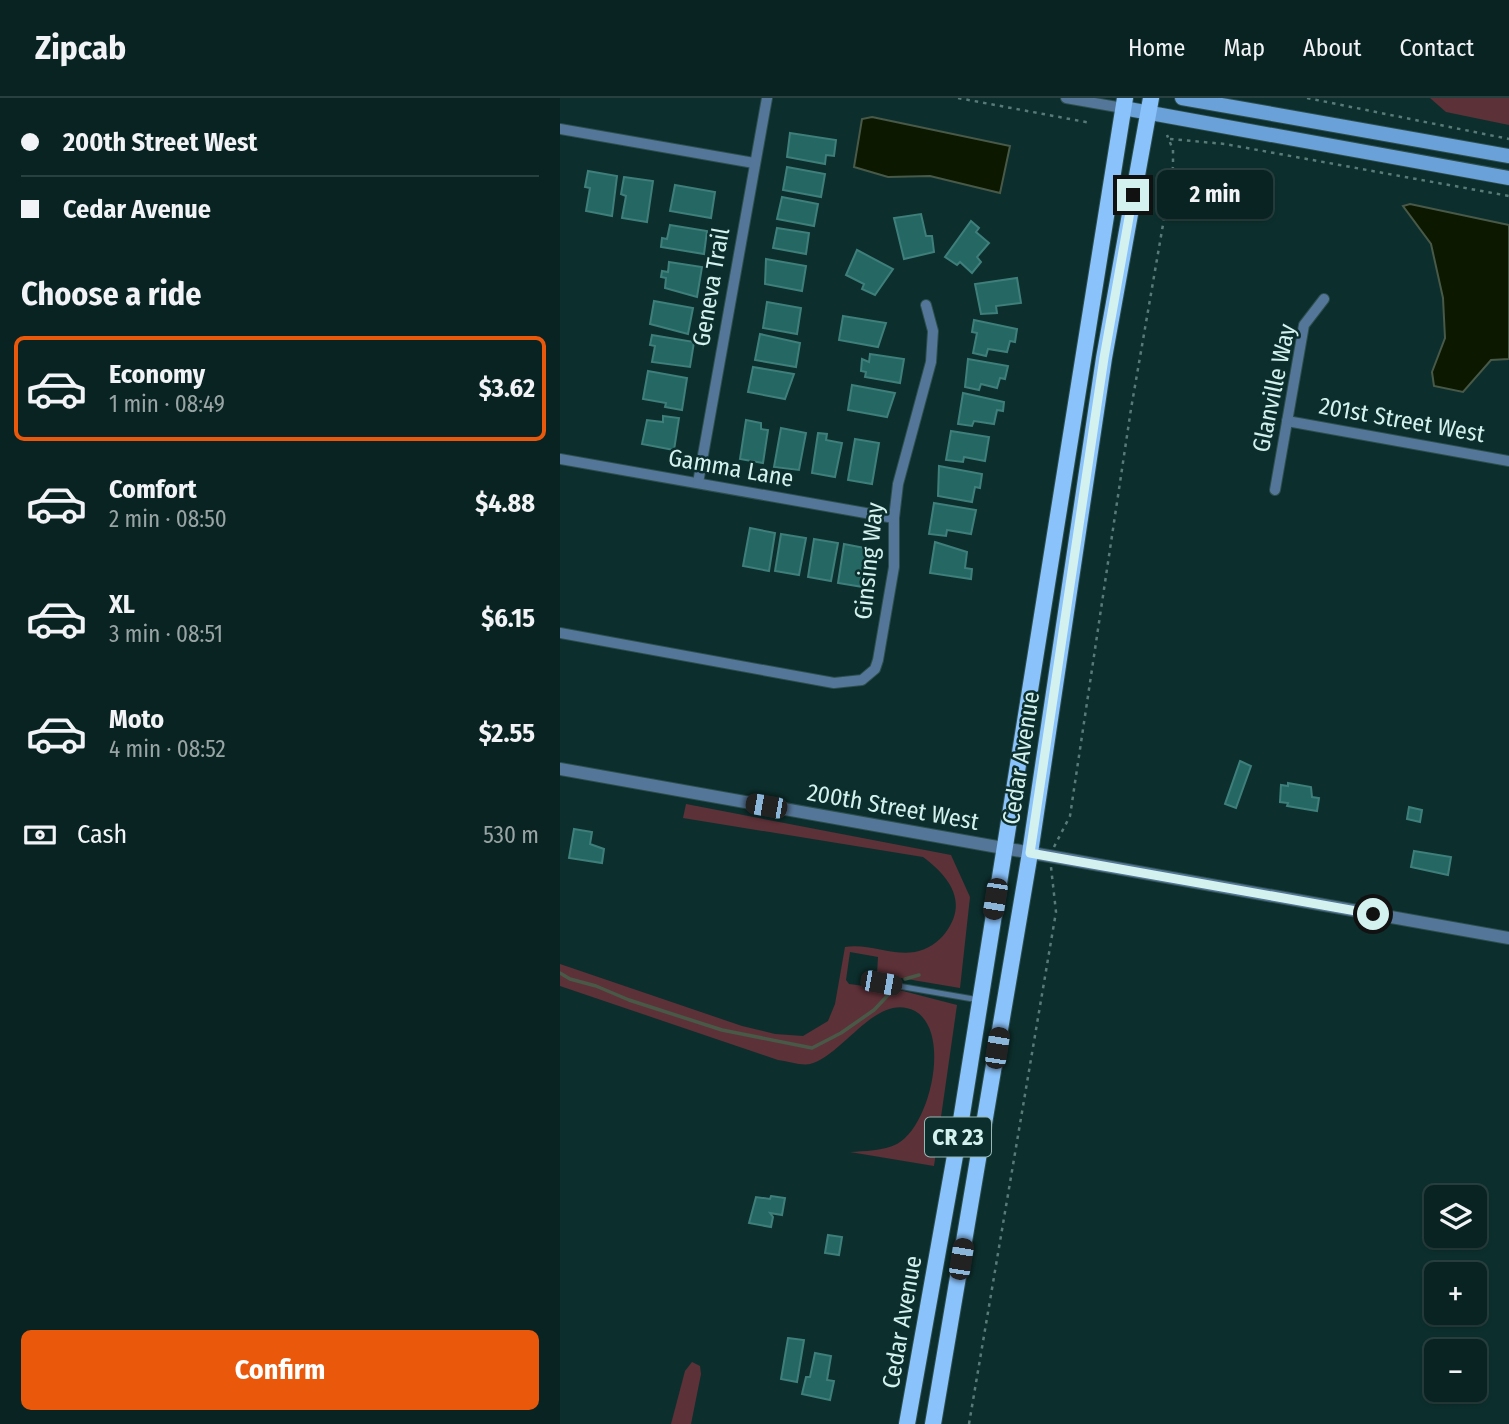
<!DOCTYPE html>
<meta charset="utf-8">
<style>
:root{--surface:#092322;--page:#172f2f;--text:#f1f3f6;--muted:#99a4a5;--line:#294040;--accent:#ea580c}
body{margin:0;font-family:"Fira Sans Condensed",sans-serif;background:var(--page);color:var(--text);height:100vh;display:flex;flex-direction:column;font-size:26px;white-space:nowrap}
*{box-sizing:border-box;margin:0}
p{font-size:23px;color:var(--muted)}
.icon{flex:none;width:38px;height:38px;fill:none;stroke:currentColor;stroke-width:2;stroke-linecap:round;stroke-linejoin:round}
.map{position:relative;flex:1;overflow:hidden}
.details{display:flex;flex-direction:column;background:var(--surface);width:560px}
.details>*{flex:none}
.guide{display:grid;align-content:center;height:154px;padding:0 21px;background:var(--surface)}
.buttons{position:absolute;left:864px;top:1087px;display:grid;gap:14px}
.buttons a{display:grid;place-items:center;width:63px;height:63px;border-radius:10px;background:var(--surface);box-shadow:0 2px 5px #0004,0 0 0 2px var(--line);font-size:35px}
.end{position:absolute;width:32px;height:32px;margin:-16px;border:9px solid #d3f2ef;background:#111;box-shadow:0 0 0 4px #111}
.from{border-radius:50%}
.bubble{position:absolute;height:49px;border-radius:10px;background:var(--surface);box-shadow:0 2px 5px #0004,0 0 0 2px var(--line);font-size:23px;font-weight:700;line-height:49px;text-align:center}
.car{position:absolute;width:21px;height:42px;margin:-21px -10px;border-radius:9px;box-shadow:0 0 5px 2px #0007;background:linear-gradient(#222 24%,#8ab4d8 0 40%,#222 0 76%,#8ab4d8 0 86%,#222 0)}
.guide b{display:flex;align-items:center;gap:24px;height:66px;font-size:26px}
.guide b+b{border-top:2px solid var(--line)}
.guide i{width:18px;height:18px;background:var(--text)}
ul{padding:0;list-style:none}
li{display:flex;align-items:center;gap:21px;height:105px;margin:0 14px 10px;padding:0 7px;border:4px solid transparent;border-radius:10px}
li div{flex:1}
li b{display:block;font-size:26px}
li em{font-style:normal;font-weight:700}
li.active{border-color:var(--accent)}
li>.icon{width:63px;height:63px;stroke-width:1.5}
h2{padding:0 21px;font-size:32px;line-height:84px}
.pay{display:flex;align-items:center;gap:18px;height:77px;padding:0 21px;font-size:26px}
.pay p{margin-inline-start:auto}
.cta{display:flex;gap:14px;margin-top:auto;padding:14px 21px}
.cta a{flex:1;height:80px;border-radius:10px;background:var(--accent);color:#fff;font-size:28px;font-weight:700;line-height:80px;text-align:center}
header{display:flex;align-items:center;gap:42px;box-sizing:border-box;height:98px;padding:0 35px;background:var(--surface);border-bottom:2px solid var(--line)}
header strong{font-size:33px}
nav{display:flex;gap:38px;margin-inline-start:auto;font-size:24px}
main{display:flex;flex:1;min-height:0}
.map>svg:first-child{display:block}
.green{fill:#5d3138}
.water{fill:#0c1800;stroke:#485948;stroke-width:2}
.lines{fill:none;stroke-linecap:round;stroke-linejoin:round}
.stream{stroke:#485948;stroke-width:3.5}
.building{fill:#256763;stroke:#3f7f7b;stroke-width:2}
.service-casing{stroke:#2c4e4c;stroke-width:7}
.minor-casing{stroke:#2c4e4c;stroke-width:12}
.tertiary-casing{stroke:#2c4e4c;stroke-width:14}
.secondary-casing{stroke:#2c4e4c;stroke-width:16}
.primary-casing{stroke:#2c4e4c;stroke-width:18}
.path{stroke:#597b78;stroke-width:2.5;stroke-dasharray:3.5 5;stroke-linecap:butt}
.service{stroke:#547698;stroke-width:5}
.minor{stroke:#547698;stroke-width:10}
.tertiary{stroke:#547698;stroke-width:12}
.secondary{stroke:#6aa1d9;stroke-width:14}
.primary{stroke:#8ac2fb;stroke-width:16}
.route{stroke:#d3f2ef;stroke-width:9}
.labels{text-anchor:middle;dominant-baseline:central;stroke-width:5;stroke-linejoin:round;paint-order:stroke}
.shield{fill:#0c2f2d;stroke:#97b8b5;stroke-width:2}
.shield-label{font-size:23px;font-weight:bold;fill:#d3f2ef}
.street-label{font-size:24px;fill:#d3f2ef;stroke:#0c2f2d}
</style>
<header>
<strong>Zipcab</strong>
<nav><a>Home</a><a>Map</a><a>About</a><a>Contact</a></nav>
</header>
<main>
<section class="details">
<div class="guide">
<b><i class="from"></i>200th Street West</b>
<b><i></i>Cedar Avenue</b>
</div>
<h2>Choose a ride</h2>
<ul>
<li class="active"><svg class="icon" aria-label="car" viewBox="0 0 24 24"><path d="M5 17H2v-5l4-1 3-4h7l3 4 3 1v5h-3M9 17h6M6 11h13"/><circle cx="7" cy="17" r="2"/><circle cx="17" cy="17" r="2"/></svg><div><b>Economy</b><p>1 min · 08:49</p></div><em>$3.62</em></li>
<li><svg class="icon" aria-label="car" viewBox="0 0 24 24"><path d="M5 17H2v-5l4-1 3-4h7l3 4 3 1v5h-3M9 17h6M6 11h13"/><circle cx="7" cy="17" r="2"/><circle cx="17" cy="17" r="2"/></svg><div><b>Comfort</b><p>2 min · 08:50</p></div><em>$4.88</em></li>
<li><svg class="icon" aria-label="car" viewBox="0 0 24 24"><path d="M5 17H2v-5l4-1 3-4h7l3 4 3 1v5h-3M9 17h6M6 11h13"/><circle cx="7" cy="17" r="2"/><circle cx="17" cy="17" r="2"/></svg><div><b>XL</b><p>3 min · 08:51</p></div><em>$6.15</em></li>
<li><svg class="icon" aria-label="car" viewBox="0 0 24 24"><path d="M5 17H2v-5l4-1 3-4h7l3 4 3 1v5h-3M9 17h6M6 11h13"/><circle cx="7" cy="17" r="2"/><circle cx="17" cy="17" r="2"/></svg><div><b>Moto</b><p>4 min · 08:52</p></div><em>$2.55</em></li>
</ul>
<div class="pay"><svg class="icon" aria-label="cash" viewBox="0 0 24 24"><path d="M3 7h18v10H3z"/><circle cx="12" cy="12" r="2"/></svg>Cash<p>530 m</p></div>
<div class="cta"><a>Confirm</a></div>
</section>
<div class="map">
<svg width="949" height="1326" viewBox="0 0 949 1326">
<rect width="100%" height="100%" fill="#0c2f2d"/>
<!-- green -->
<g class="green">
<polygon points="870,0 949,0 949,27 886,14"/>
<path d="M 126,706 L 391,757 L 410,799 L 400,890 L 317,876 L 318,859 L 290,854 L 286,882 L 289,886 L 343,893 L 397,907 L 374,1068 L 290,1054 C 304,1053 324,1053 337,1046 C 370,1029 392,934 355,913 C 317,893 284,957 250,966 C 242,968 227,963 218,962 L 0,888 L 0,866 L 182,928 L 215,936 L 243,938 L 268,923 L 275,906 L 285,849 C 308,845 332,858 355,854 C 368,851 378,845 386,834 C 408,804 390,779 363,759 L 123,720 Z"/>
<polygon points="132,1264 140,1268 141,1276 131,1326 111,1326 125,1273"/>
</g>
<!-- water -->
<g class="water">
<polygon points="312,19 450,48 440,95 370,78 328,79 294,69 302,21"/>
<polygon points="850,106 949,127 949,261 931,262 903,294 874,288 872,274 885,240 883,200 871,146 843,108"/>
</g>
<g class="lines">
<!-- stream -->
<g class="stream">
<polyline points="0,875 10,881 36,888 69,902 162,932 252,950 281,935 314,912 331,894"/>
<polyline points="345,881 359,877"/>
</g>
</g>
<!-- building -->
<g class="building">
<polygon points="230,35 276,42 274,58 266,57 265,66 227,59"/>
<polygon points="227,69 265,76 261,99 223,92"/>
<polygon points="28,73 57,78 52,118 26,113 30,90 25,89"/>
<polygon points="64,79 93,83 87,124 62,120 66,98 61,96"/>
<polygon points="115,87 155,94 151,120 110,113"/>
<polygon points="222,99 258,106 254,128 217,121"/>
<polygon points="361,116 366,138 372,138 374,154 344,161 334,120"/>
<polygon points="411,123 419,130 416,134 429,145 417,159 421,164 412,175 400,164 397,167 385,159"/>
<polygon points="110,127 147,133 144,156 101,149 102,140 107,141"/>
<polygon points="217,130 249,135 246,156 213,150"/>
<polygon points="297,152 333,171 315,197 302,191 304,186 286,177"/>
<polygon points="206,161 246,168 242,193 205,186"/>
<polygon points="109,164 142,169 137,199 105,190 106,180 101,179 102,173 108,174"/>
<polygon points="457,180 461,205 436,208 437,215 421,216 415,186"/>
<polygon points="94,203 133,210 128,236 90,226"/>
<polygon points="207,204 241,210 237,236 203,230"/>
<polygon points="283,218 326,225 318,249 279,242"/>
<polygon points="414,222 457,231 455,244 450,243 447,254 428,251 426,258 413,255 417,235 412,234"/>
<polygon points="200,236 240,245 236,269 195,262"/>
<polygon points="92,237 134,244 130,269 92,264 95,248 90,247"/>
<polygon points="310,256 344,261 340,285 305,279 306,274 301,273 302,261 309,264"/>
<polygon points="408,261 448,268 445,281 440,280 437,290 421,286 419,292 405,289"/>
<polygon points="193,269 234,276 225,301 188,294"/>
<polygon points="88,273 127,280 122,312 105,309 106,305 83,301"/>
<polygon points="292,287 335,295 327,319 288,312"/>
<polygon points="403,295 444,304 443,313 437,312 434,326 414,323 412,328 398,326"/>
<polygon points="103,318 119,320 114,352 82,346 87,322 103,324"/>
<polygon points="186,322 201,325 201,331 208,332 203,365 180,361"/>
<polygon points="221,330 246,335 239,372 214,369"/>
<polygon points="391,333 429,339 425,363 404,359 403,364 386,362"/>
<polygon points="258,335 267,336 266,342 282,345 275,379 252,375"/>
<polygon points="295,341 319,345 312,386 288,382"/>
<polygon points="379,368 422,376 420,390 415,389 412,404 378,398"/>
<polygon points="374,405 416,412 411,436 387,432 386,438 369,436"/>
<polygon points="190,430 215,435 209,473 183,468"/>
<polygon points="221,436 246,440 239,477 215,473"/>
<polygon points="254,441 278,445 271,483 248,479"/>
<polygon points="375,444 407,454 405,470 412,471 411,481 370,475"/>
<polygon points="284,446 310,451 303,489 278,485"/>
<polygon points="680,663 691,668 676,710 665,706"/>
<polygon points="728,685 751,689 752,699 759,700 757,713 727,708 728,705 720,704 721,687 728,688"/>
<polygon points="849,709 862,712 860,724 847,721"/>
<polygon points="14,731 32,734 30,746 44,751 42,765 9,760"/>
<polygon points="854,753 891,759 888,777 851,769"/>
<polygon points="211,1098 225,1100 222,1117 210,1115 213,1119 211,1129 189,1125 196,1099 210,1101"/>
<polygon points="268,1137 282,1139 279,1157 265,1155"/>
<polygon points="228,1240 244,1242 237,1284 221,1281"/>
<polygon points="255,1255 271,1258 267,1282 274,1283 270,1302 242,1296 246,1279 250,1279"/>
</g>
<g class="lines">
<defs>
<polyline id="service" points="321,885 419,902"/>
<g id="minor">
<polyline points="506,0 563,10"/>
<polyline points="0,31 194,65"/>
<polyline points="727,323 949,363"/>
<polyline points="0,361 334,420"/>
<polyline points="138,385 207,0"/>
<polyline points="715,392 744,227 764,201"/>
<polyline points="0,535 274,585 302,582 315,571 318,562 334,469 334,420 338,386 371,264 373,233 366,207"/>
</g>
<polyline id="tertiary" points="0,671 949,840"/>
<g id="secondary">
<polyline points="622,0 949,58"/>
<polyline points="563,10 949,80"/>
</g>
<g id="primary">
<polyline points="347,1326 398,1041 565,0"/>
<polyline points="373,1326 470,755 544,260 591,0"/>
</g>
</defs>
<!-- service casing -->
<use href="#service" class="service-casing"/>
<!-- minor casing -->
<use href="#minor" class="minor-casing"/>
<!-- tertiary casing -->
<use href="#tertiary" class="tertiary-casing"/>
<!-- secondary casing -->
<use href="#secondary" class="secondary-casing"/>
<!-- primary casing -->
<use href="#primary" class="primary-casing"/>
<!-- path -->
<g class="path">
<polyline points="398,0 531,25"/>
<polyline points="747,0 949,41"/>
<polyline points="610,41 665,46 949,98"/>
<polyline points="494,749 510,718 571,311 613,69 613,52 607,37"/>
<polyline points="409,1326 496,814 491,769"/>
</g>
<!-- service -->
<use href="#service" class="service"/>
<!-- minor -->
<use href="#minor" class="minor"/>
<!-- tertiary -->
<use href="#tertiary" class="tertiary"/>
<!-- secondary -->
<use href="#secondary" class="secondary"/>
<!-- primary -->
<use href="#primary" class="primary"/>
</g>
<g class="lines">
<!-- route -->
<polyline class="route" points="573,97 544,260 470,755 813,816"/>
</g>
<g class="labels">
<!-- shield labels -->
<rect class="shield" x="365" y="1019.5" width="66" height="39" rx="5"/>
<g class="shield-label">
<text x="398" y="1039">CR 23</text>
</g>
<!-- street labels -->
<g class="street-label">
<text transform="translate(151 189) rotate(-80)">Geneva Trail</text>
<text transform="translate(714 290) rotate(-78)">Glanville Way</text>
<text transform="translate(842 322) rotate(10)">201st Street West</text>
<text transform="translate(171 370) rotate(10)">Gamma Lane</text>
<text transform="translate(309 463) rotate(-84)">Ginsing Way</text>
<text transform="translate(461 660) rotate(-81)">Cedar Avenue</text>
<text transform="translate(333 709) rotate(10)">200th Street West</text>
<text transform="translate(342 1224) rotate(-80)">Cedar Avenue</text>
</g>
</g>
</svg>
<div class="buttons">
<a><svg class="icon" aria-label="layers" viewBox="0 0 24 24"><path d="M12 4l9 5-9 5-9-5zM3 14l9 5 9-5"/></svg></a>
<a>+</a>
<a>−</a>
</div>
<i class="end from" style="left:813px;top:816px"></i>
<i class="end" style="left:573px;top:97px"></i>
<div class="bubble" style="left:597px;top:72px;width:116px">2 min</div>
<i class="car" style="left:206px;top:708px;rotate:280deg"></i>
<i class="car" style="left:435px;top:801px;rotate:189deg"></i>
<i class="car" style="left:321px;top:885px;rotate:100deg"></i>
<i class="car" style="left:437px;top:950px;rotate:9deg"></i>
<i class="car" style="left:401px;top:1161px;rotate:9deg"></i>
</div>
</main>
